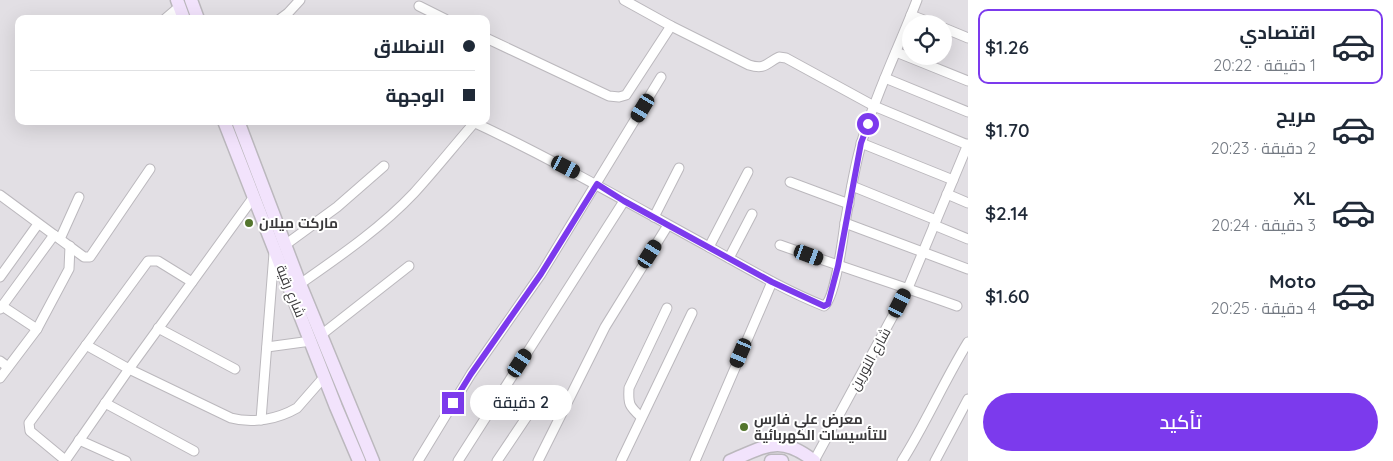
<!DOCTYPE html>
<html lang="ar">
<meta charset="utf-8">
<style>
:root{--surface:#fff;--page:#f2f2f3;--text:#1f2937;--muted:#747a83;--line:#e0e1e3;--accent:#7c3aed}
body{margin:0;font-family:Quicksand,Cairo,sans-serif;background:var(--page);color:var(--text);direction:rtl;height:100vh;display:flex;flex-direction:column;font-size:19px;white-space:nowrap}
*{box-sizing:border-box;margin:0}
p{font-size:16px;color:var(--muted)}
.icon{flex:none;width:28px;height:28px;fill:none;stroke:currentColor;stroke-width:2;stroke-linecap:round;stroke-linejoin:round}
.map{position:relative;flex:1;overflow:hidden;direction:ltr}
.drawer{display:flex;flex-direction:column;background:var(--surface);width:425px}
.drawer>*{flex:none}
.top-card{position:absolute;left:15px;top:15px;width:475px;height:110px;border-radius:10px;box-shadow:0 5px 20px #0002;direction:rtl;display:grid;align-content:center;height:110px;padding:0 15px;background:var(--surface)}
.fabs{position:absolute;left:902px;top:15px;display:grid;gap:10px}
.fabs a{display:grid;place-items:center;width:50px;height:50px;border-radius:50%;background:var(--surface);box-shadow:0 5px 20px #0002;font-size:25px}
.end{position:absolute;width:22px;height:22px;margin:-11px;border:6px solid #7c3aed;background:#fff;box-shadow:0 0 0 2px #fff}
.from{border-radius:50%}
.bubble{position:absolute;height:35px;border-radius:18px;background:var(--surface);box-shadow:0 5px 20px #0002;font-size:16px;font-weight:600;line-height:35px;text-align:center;direction:rtl}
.car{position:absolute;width:15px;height:30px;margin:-15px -8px;border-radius:6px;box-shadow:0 0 4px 1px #0007;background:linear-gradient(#222 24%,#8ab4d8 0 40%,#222 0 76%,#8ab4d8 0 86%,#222 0)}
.top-card b{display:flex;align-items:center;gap:18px;height:48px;font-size:19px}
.top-card b+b{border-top:1px solid var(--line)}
.top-card i{width:12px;height:12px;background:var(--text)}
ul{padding:9px 0 0;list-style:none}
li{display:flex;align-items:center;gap:15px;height:75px;margin:0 10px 8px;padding:0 5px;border:2px solid transparent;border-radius:10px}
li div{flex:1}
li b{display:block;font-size:19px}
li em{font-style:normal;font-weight:600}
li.selected{border-color:var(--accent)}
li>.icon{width:45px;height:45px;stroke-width:1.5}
.primary-button{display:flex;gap:10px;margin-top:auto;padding:10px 15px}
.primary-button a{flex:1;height:58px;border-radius:30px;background:var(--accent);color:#fff;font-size:20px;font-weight:600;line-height:58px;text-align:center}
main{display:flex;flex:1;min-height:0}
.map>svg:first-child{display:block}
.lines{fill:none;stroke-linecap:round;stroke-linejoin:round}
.street-casing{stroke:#bbb8bd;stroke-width:11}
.secondary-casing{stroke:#bbb8bd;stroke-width:15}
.street{stroke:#fff;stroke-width:9}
.secondary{stroke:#f2e3fc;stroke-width:12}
.route{stroke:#7c3aed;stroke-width:6}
.poi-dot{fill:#54762d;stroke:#fff;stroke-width:2}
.labels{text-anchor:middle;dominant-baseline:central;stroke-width:4;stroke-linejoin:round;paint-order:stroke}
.poi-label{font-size:14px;font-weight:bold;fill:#3a393b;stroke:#fff;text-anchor:start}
.street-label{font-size:14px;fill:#3a393b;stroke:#fff}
</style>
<main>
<section class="drawer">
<ul>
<li class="selected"><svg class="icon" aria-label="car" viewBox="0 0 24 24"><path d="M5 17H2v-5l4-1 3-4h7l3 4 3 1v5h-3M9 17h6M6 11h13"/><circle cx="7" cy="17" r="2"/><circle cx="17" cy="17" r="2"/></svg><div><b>اقتصادي</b><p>1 دقيقة · 20:22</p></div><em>$1.26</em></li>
<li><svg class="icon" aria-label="car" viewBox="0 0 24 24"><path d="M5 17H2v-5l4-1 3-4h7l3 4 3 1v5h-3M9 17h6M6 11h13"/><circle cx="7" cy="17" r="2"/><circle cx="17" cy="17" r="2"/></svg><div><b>مريح</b><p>2 دقيقة · 20:23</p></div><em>$1.70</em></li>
<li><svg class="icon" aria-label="car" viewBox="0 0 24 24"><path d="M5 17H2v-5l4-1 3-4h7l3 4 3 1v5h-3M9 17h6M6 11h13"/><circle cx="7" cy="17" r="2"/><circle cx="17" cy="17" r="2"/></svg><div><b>XL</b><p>3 دقيقة · 20:24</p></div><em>$2.14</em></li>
<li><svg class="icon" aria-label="car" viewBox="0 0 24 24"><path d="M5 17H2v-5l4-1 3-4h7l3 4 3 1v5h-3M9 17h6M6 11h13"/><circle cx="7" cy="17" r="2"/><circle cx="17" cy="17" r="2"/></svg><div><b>Moto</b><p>4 دقيقة · 20:25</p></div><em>$1.60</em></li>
</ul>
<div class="primary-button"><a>تأكيد</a></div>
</section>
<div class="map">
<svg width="968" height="461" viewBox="0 0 968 461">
<rect width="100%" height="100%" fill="#e2dfe4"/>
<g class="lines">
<defs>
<g id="street">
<path d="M 624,0 L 671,26 L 749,65 C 766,70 766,63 779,57 L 786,58 L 874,106 L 968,145"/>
<polyline points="419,6 445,19"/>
<polyline points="911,15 934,24"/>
<polyline points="165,19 179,7"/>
<polyline points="280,19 288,13 300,0"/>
<polyline points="944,28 968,38"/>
<polyline points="486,38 609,96 619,97 626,95 671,26"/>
<polyline points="896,52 968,81"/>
<polyline points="885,78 968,112"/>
<path d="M 471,121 C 553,159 630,204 709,247 C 747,268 784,290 824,306 C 835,300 843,238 845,223 C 850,196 854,168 862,141 C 876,93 899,47 917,0"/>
<polyline points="861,143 953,180"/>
<polyline points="790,182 849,204"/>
<polyline points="852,186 936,220"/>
<polyline points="947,194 968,203"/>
<polyline points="0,195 84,257 90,257 150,169"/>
<polyline points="654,217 679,168"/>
<polyline points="845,223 968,269"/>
<polyline points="934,225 968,239"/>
<polyline points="60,239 79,197"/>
<polyline points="285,245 337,207 384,166"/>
<path d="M 780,245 C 839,266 899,285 957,306"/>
<polyline points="709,247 748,172"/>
<polyline points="729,258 752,214"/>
<polyline points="0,277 38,224"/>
<path d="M 300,284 C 340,256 381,228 414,193 C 435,170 454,146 474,123"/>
<polyline points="2,306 37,329"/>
<polyline points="0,309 54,235"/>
<polyline points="158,328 235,369"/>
<polyline points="321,335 409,266"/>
<path d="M 86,345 L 129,369 L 231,418 C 253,424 278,419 297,408 L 325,376"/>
<polyline points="267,347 311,341"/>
<polyline points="0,361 8,367"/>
<polyline points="0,378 37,329 69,269 70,246"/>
<polyline points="105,403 194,451"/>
<path d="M 641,417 C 629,406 628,404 629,388 L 667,308"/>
<polyline points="261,420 274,253"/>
<polyline points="79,440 126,461"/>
<polyline points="65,460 30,431 29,423 148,261 158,261 192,282"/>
<polyline points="65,461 129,369 253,198"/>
<polyline points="418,461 471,374 541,274 661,77"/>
<polyline points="458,461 624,201"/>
<polyline points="497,461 532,409"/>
<polyline points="538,461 605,327 668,225"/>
<polyline points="621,461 692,313"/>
<polyline points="695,461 772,282"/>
<polyline points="814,461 908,288 968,144"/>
<path d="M 902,461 C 926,423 944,381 968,342"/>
<polyline points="935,461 968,399"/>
</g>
<g id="secondary">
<polyline points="177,0 184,19"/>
<polyline points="191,0 198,19"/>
<polyline points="224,121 336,407 359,461"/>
<polyline points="238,121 300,284 373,461"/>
<path d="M 730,461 C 766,446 780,434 814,461"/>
<polyline points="771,461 782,461"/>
</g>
</defs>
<!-- street casing -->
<use href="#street" class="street-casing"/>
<!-- secondary casing -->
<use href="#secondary" class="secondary-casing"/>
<!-- street -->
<use href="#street" class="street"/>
<!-- secondary -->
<use href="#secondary" class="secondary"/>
</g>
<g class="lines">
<!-- route -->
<polyline class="route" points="453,403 471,374 541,274 597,184 624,201 772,282 824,306 828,304 838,266 861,143 868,124"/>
</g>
<!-- markers -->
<g class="poi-dot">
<circle cx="249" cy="223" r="5"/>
<circle cx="744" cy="427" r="5"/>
</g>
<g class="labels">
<!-- poi labels -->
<g class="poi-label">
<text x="259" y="223">ماركت ميلان</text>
<text x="754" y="419">معرض علي فارس<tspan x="754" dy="16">للتأسيسات الكهربائية</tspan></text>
</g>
<!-- street labels -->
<g class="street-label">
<text transform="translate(291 291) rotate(68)">شارع رقية</text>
<text transform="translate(870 359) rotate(-61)">شارع النورين</text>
</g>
</g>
</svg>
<div class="fabs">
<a><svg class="icon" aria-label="locate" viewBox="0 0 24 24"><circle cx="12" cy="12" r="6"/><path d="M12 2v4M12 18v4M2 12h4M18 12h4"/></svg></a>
</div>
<i class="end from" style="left:868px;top:124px"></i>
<i class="end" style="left:453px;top:403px"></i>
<div class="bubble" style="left:470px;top:385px;width:102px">2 دقيقة</div>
<i class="car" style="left:643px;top:108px;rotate:211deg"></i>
<i class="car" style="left:566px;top:167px;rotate:117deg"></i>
<i class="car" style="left:650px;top:254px;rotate:32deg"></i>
<i class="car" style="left:809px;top:255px;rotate:110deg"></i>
<i class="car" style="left:900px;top:303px;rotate:27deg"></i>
<i class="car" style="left:741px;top:353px;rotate:203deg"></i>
<i class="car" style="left:520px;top:363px;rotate:33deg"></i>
<div class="top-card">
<b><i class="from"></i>الانطلاق</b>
<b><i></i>الوجهة</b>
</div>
</div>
</main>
